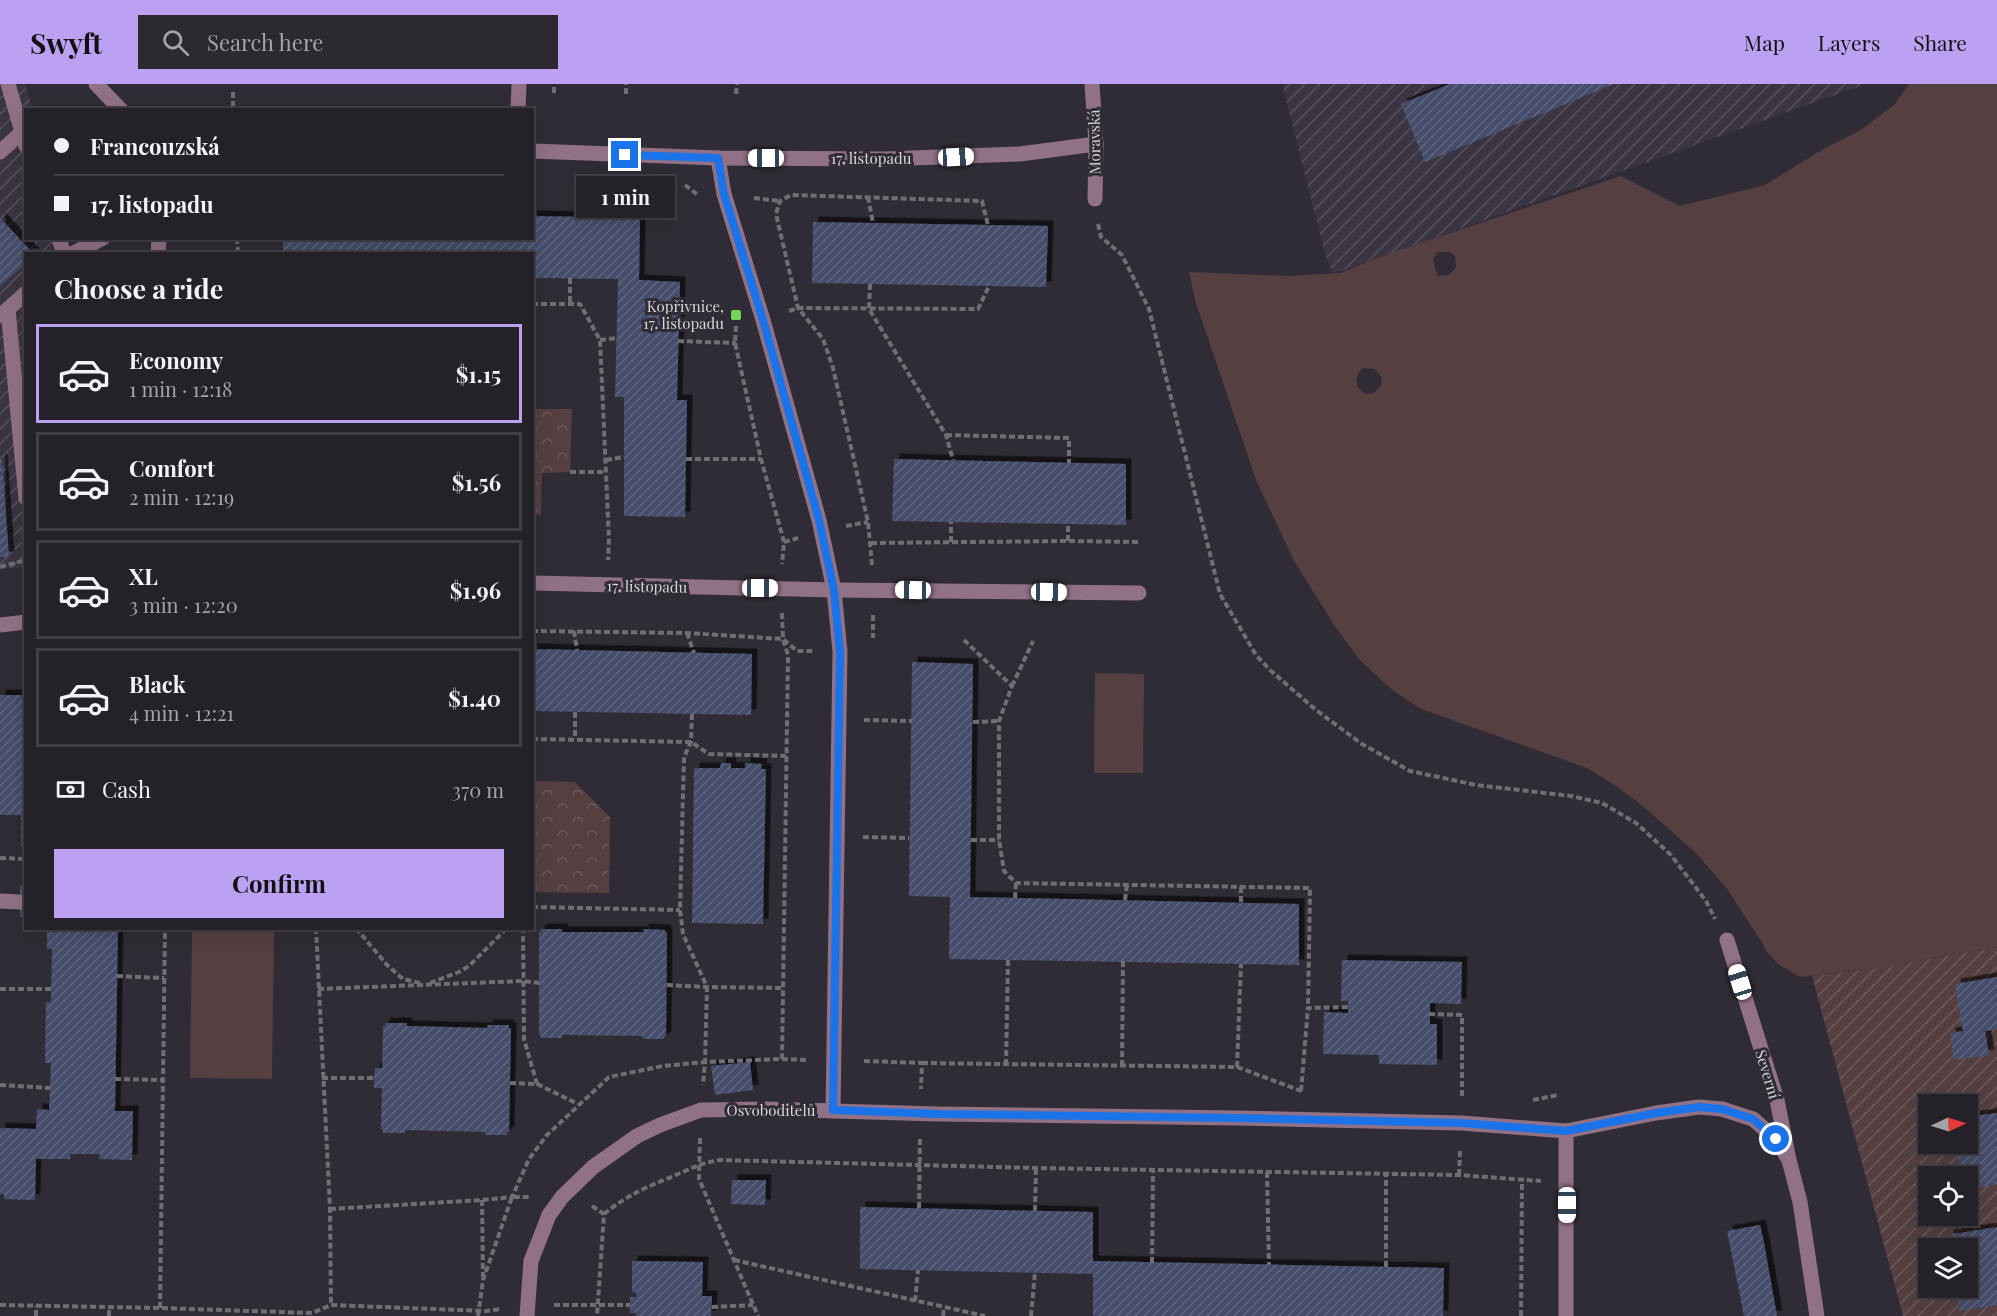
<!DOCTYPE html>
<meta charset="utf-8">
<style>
:root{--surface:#242128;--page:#2c2930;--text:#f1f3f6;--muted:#a3a3a8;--line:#413e45;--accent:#bca0f2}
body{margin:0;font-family:"Playfair Display",serif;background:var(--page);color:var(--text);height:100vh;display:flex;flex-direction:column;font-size:22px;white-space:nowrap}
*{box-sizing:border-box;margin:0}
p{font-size:20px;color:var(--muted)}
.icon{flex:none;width:33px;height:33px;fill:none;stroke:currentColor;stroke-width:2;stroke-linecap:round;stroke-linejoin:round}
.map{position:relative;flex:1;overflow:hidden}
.side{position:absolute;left:24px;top:168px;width:510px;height:678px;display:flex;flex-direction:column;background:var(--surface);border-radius:0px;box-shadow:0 6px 24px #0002,0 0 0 2px var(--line)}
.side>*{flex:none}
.guide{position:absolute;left:24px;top:24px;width:510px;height:132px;border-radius:0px;box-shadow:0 6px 24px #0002,0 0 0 2px var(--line);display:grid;align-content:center;height:132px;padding:0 30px;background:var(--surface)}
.needle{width:39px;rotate:86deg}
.fabs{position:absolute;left:1918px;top:1010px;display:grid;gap:12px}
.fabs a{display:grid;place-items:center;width:60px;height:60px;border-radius:0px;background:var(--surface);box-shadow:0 6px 24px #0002,0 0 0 2px var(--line);font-size:30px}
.end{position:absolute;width:27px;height:27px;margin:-14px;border:8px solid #1a73e8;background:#fff;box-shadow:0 0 0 3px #fff}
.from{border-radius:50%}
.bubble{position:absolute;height:42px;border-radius:0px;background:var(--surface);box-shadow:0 6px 24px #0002,0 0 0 2px var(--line);font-size:20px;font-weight:700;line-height:42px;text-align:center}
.car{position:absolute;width:18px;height:36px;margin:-18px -9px;border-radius:8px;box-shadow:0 0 4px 2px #0007;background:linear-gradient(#fff 24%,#345 0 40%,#fff 0 76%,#345 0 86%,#fff 0)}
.guide b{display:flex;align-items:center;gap:21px;height:57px;font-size:22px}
.guide b+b{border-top:2px solid var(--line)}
.guide i{width:15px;height:15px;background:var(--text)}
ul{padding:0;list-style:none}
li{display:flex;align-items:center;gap:18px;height:99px;margin:0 12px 9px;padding:0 18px;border:3px solid var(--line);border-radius:0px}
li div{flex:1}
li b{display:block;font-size:22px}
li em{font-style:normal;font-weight:700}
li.current{border-color:var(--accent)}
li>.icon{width:54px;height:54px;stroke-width:1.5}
h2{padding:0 30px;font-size:27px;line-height:72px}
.pay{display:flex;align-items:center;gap:15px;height:66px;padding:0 30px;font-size:22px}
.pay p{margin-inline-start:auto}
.action{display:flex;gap:12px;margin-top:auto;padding:12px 30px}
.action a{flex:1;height:69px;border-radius:0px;background:var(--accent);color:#111;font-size:24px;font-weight:700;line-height:69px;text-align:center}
header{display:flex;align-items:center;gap:36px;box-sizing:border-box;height:84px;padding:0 30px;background:var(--accent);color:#111}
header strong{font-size:28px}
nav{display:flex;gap:33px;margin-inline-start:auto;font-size:21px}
.search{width:420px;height:54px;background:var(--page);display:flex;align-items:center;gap:15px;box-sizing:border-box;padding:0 21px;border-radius:0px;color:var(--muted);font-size:22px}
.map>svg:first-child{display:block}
.industrial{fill:url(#industrial-furrows)}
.grass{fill:#553f41;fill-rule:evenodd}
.park{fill:url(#park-crowns)}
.garden{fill:url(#garden-furrows);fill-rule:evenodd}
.building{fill:url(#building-hatch);filter:url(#shadow)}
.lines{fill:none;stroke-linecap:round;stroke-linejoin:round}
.path{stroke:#706d75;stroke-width:4;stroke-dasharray:6 3;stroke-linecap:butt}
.minor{stroke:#917186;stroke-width:15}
.route{stroke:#1a73e8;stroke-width:8}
.poi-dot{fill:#73d25d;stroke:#302c35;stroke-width:2}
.labels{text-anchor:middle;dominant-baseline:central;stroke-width:6;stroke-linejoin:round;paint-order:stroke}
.street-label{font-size:15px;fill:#d7d4da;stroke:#302c35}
.poi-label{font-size:15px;fill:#d7d4da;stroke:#302c35;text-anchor:end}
</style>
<header>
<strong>Swyft</strong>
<div class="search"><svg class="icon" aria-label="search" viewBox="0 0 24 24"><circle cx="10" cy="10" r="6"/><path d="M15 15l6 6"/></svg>Search here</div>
<nav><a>Map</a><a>Layers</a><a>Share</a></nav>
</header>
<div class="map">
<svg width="1997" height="1232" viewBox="0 0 1997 1232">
<defs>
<pattern id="industrial-furrows" width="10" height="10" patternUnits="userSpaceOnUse" patternTransform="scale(1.5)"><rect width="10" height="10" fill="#3b3543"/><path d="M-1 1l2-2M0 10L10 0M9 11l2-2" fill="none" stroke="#57515e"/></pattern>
<pattern id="park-crowns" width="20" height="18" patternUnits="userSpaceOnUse" patternTransform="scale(1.5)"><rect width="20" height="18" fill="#553f41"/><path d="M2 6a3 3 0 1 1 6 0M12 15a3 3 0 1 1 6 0" fill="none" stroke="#6d5a5c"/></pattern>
<pattern id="garden-furrows" width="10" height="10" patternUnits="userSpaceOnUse" patternTransform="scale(1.5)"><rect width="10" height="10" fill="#553f41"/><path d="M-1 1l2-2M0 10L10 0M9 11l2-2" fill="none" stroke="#6d5a5c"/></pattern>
<pattern id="building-hatch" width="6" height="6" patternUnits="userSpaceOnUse" patternTransform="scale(1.5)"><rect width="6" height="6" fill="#454d6b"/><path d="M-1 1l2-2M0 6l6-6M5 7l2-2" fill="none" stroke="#5f6680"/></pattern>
<filter id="shadow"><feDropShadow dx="5.5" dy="-5.5" stdDeviation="0" flood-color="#0009"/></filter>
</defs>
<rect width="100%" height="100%" fill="#302c35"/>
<!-- industrial -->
<g class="industrial">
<polygon points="0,0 25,0 33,25 26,26 26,154 68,155 69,169 26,170 25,483 0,485"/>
<polygon points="1282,0 1866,0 1333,190 1325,170"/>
</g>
<!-- grass -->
<g class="grass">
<path d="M 1909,0 L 1997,0 L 1997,863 L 1871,885 L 1800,893 L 1778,880 L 1766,867 L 1763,860 L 1727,805 L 1697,770 L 1644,723 L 1616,702 L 1587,684 L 1421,625 L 1392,606 L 1359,575 L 1336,544 L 1294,477 L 1256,396 L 1196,219 L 1189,188 L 1291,192 L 1340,189 L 1393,168 L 1621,92 L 1680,122 L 1765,101 L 1825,64 L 1861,46 L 1894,21 ZM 1438,168 L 1449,168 L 1455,172 L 1456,183 C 1451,190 1447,193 1437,191 L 1433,175 ZM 1362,284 L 1374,285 L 1381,292 L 1382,300 L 1374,309 L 1365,310 L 1358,303 L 1356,294 Z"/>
<polygon points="1095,589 1144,590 1143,689 1094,689"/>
<polygon points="192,845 274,845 272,995 190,994"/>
</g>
<!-- park -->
<g class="park">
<polygon points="532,325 572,325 570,388 542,389 541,431 533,431"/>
<polygon points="533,697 575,698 610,733 609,809 533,808"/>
</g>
<!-- garden -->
<path class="garden" d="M 1997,863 L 1997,1232 L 1903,1232 L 1812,892 L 1871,885 ZM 1929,1020 L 1968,1020 L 1968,1059 L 1929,1059 ZM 1929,1092 L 1968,1092 L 1968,1131 L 1929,1131 ZM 1929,1164 L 1968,1164 L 1968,1203 L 1929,1203 Z"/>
<!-- building -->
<g class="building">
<polygon points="1450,0 1614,0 1425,78 1401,20"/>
<polygon points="532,132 640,134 639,196 680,198 677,316 687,316 685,433 624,432 624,313 615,313 618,195 532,194 532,170 283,170 283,154 532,154"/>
<polygon points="0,134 34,170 26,170 26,179 0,202"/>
<polygon points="813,138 1048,142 1046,203 812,199"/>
<polygon points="894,375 1126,380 1126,441 892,437"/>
<polygon points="0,376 2,376 9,473 0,473"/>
<polygon points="532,565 752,570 751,631 532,627"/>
<polygon points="912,578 973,580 970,813 1299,820 1299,881 949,875 950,813 909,812"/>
<polygon points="0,611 26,611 26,763 21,762 21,731 0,731"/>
<polygon points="721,679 731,679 731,684 745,684 745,679 762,680 761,685 766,685 763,840 692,839 694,684 720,684"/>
<rect x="20" y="801" width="6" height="32"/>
<polygon points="47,844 118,844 115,1027 133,1027 132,1076 99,1075 100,1070 70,1070 70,1075 36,1075 35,1116 4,1115 4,1110 0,1110 0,1044 36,1045 37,1025 49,1026 51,979 45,979 46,918 51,918 52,865 47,865"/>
<polygon points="541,845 562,845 562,848 644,848 643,845 665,846 665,848 667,848 666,953 664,953 664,955 643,955 642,952 562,951 562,954 541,954 540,951 539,951 539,847 541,848"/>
<polygon points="1342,876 1462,878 1461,920 1430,919 1430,940 1437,940 1437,981 1379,980 1379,971 1323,970 1324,928 1348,929 1348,917 1341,917"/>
<polygon points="1997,893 1997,945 1985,947 1989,971 1954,976 1950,949 1963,947 1955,900"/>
<polygon points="385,939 407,939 407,942 488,944 487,941 509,941 509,944 511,944 509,1048 506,1048 507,1051 485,1051 485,1048 405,1046 405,1049 383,1049 383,1046 381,1046 382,1004 374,1004 374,994 375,984 382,984 383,942 385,942"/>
<polygon points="750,978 753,1006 715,1011 711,982"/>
<polygon points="1997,1029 1997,1100 1968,1105 1968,1092 1961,1092 1956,1059 1968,1059 1968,1033"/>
<polygon points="732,1096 766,1096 765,1121 731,1120"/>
<polygon points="860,1123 1093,1128 1093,1177 1444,1184 1443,1232 1093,1232 1093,1190 860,1185"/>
<polygon points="1760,1141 1764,1159 1777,1232 1744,1232 1727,1147"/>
<polygon points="1997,1143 1997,1221 1960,1227 1956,1203 1968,1203 1968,1164 1950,1164 1948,1151"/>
<polygon points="632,1177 703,1178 702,1212 712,1212 711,1232 636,1232 636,1229 630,1229 630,1213 636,1213 636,1209 632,1208"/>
</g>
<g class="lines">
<!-- path -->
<g class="path">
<polyline points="233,8 233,26"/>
<polyline points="554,9 554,0"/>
<polyline points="626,10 626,0"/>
<polyline points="736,10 737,0"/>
<polyline points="685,101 698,111"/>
<polyline points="868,113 873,139"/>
<polyline points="754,114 780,117"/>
<polyline points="581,133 582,95"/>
<polyline points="1098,140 1101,153 1122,171 1149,225 1220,510 1256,571 1270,586 1316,626 1362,660 1410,687 1476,701 1571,712 1602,719 1636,739 1671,771 1706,817 1715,835"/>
<polyline points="237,154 238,170"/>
<polyline points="570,194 570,220"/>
<polyline points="870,200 869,225 946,351 953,376"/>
<polyline points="532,220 580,220 600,256 609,456 608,476"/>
<polyline points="789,227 798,224 978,225 989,202"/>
<polyline points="736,242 735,259 761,375 784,458 782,480"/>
<polyline points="600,256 617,254"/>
<polyline points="678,257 735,259 736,258"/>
<polyline points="946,351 1069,354 1069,379"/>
<polyline points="686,375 761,375"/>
<polyline points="606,376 624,373"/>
<polyline points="570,388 606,388"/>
<polyline points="846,442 868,438"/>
<polyline points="1068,457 1068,440"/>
<polyline points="784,458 798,454"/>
<polyline points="951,458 951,438"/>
<polyline points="871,459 1068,457 1139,458"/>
<polyline points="872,481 868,438 833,284 823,255 798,224 776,130 780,117 791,111 982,117 988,141"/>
<polyline points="0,483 26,476"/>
<polyline points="782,529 783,555 788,571 782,975"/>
<polyline points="873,531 873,554"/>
<polyline points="532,547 687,549 783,555 797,567 815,567"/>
<polyline points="574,547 577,566"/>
<polyline points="687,549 694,569"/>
<polyline points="964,556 1012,602 999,637 999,756 1004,787 1016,799 1310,804 1308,924"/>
<polyline points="1012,602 1033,557"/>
<polyline points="575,628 575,655"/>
<polyline points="692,630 691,658 684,673 680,826 683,850 707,903 705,978 782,975 807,976"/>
<polyline points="864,636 912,637"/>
<polyline points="973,638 999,637"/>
<polyline points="532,655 691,658 709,670 786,672"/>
<polyline points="863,753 909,754"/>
<polyline points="971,756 999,756"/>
<polyline points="0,774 26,775"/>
<polyline points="1015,814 1016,799"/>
<polyline points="1125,816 1127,800"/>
<polyline points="1241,818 1241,802"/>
<polyline points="532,823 680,826"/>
<polyline points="316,844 330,1125 331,1221"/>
<polyline points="356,844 387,881 403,895 420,899"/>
<polyline points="117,892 164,894"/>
<polyline points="430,899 459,888 469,882 507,844"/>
<polyline points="667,901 707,903 784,904"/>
<polyline points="0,905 52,905"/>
<polyline points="318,905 523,897 539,899"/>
<polyline points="1429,930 1462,931 1462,1014"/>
<polyline points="864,977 922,979 921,1005"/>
<polyline points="922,979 1237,983 1241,880"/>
<polyline points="1006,981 1008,876"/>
<polyline points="1122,982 1123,877"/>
<polyline points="1237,983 1304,1008"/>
<polyline points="322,994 374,994"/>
<polyline points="115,995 163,996"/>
<polyline points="510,999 537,1000 524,955 523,844"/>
<polyline points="537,1000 578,1020"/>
<polyline points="0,1001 50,1004"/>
<polyline points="1301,1007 1308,924 1348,923"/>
<polyline points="1533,1016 1558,1011"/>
<polyline points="700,1054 699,1095 758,1232"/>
<polyline points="1267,1088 1269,1181"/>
<polyline points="1459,1091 1460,1066"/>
<polyline points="482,1116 483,1193"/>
<polyline points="592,1122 604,1130 597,1232"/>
<polyline points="919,1124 920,1055"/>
<polyline points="330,1125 482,1116 512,1113 529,1075 547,1051 609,993 663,982 705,978 703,1001"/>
<polyline points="1035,1127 1036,1084"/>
<path d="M 604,1130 C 625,1113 640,1106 666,1095 C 687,1087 696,1080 719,1076 L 1036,1084 L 1459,1091 L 1541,1097"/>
<polyline points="734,1176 985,1232"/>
<polyline points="1152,1179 1153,1086"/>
<polyline points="1386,1183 1386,1090"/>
<polyline points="915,1217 918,1186"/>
<polyline points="0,1221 160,1224 312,1229 331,1221 486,1227 501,1225"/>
<polyline points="554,1221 630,1221"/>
<polyline points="712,1223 753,1221"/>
<polyline points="160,1224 165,844"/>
<polyline points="36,1232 36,1222"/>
<polyline points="109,1232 109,1224"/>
<polyline points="478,1232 483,1196 512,1113 530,1113"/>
<polyline points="943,1232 944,1224"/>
<polyline points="1031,1232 1035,1188"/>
<polyline points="1521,1232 1522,1094"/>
</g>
<!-- minor -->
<g class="minor">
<polyline points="8,0 26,62"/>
<polyline points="96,0 121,26"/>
<polyline points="1092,0 1096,60 1095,115"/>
<polyline points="518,26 519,0"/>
<polyline points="532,67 718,74 886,75 1020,70 1096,60"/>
<polyline points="0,68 21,49"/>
<polyline points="718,74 724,110 763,236 819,436 834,506 840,568 833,1026"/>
<polyline points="59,154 64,170"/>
<polyline points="72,170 103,154"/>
<polyline points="158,170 159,154"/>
<polyline points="8,225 26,414"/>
<polyline points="1,231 26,209"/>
<polyline points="532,499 834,506 1139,509"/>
<polyline points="0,541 26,538"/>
<polyline points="0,817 20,818"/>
<polyline points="1727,856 1777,1016 1789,1076 1800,1118 1817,1232"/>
<polyline points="527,1232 531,1177 549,1131 562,1113 593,1083 637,1052 660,1041 701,1026 765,1025 938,1030 1236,1034 1461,1039 1566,1047 1656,1029 1699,1023 1722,1025 1753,1035 1776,1055 1789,1076"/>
<polyline points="1566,1232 1566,1047"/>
</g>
</g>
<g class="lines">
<!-- route -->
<polyline class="route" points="625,71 718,74 724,110 763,236 819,436 834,506 840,568 833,1026 938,1030 1236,1034 1461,1039 1566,1047 1656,1029 1699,1023 1722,1025 1753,1035 1776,1055"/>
</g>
<!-- markers -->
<rect class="poi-dot" x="730" y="225" width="12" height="12" rx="3"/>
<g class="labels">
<!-- street labels -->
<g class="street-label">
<text transform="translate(1094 58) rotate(-91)">Moravská</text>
<text x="871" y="74">17. listopadu</text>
<text transform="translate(647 502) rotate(1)">17. listopadu</text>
<text transform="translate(1768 990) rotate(73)">Severní</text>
<text x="771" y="1026">Osvoboditelů</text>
</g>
<!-- poi labels -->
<g class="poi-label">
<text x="724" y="222">Kopřivnice,<tspan x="724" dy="17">17. listopadu</tspan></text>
</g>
</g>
</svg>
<div class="fabs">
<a><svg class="needle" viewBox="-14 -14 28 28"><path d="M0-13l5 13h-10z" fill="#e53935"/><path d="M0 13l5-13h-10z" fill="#a3a3a8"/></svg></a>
<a><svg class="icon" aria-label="locate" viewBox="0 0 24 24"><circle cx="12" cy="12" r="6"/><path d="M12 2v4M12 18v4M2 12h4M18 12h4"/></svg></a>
<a><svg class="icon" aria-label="layers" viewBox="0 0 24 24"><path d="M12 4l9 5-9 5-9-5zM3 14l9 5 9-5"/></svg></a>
</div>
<i class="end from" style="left:1776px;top:1055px"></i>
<i class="end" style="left:625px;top:71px"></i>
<div class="bubble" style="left:576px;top:92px;width:99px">1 min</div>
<i class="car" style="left:956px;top:73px;rotate:87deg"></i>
<i class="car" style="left:766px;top:74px;rotate:270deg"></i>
<i class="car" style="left:760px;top:504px;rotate:90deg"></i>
<i class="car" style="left:913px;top:506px;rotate:271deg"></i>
<i class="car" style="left:1049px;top:508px;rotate:91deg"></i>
<i class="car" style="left:1740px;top:898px;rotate:343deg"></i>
<i class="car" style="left:1567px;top:1121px;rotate:180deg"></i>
<div class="guide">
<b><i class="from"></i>Francouzská</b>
<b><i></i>17. listopadu</b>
</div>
<section class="side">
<h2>Choose a ride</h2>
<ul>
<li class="current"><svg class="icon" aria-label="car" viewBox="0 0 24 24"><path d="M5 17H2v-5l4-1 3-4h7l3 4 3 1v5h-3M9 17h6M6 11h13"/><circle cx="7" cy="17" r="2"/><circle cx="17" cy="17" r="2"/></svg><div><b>Economy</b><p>1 min · 12:18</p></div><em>$1.15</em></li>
<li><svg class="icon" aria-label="car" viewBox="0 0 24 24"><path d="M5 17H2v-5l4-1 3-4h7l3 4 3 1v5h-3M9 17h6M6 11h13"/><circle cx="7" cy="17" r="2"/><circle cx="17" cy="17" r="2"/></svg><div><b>Comfort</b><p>2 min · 12:19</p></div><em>$1.56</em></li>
<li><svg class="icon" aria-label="car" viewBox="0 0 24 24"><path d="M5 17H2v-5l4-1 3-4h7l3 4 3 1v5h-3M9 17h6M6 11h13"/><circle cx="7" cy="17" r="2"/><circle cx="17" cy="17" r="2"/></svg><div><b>XL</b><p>3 min · 12:20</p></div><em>$1.96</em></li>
<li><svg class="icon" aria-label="car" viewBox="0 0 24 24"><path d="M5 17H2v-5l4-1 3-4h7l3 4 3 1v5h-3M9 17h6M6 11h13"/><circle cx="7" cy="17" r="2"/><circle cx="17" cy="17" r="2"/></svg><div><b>Black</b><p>4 min · 12:21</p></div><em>$1.40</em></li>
</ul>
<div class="pay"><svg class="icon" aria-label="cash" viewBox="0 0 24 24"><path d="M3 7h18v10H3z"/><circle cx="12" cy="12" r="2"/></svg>Cash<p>370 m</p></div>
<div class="action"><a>Confirm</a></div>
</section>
</div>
